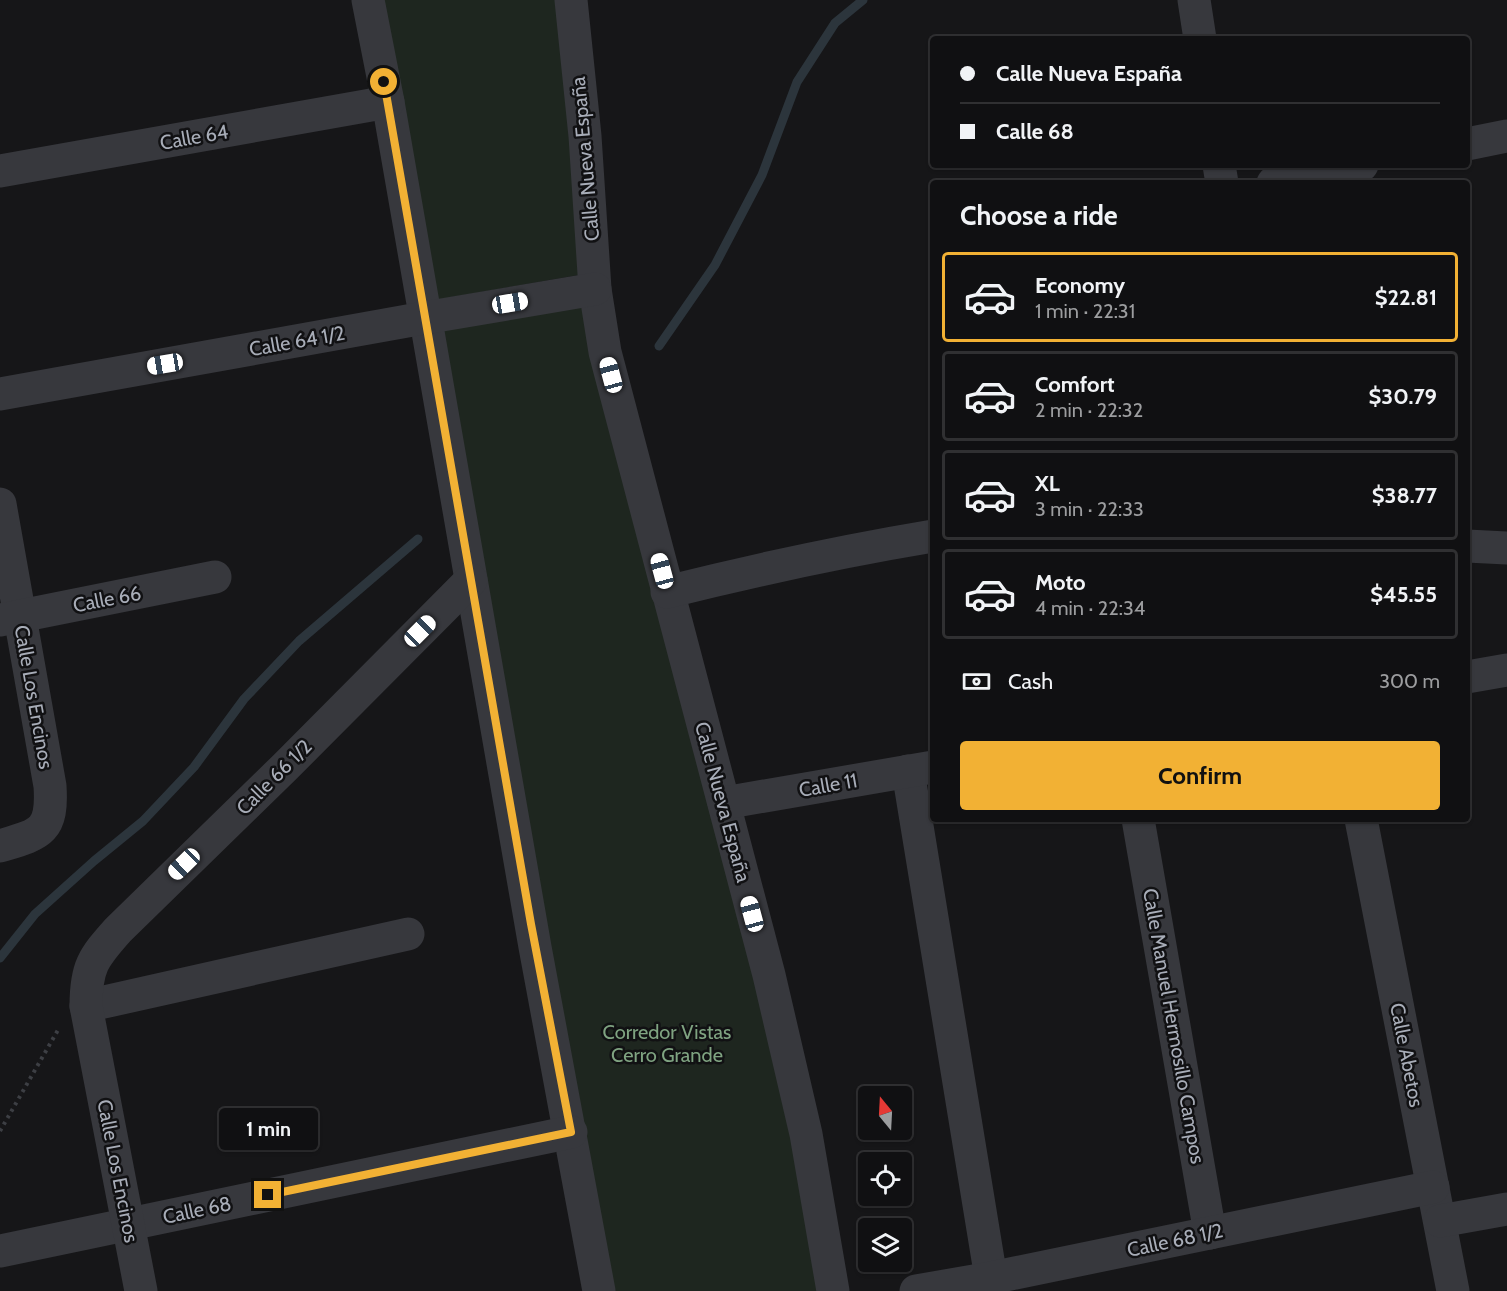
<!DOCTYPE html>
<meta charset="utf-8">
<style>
:root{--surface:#101012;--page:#1e1e20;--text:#f1f3f6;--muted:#9c9d9f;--line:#303032;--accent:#f2b134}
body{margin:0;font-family:Cabin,sans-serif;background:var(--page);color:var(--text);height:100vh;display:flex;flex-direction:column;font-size:22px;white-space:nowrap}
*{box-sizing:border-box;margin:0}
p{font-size:20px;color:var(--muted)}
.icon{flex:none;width:33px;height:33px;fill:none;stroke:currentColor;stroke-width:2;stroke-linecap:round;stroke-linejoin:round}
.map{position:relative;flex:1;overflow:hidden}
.sheet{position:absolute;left:930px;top:180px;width:540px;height:642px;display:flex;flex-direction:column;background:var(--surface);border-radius:6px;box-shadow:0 2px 4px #0004,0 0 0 2px var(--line)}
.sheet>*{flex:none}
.hud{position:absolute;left:930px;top:36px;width:540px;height:132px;border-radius:6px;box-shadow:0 2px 4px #0004,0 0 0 2px var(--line);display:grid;align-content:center;height:132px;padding:0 30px;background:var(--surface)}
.needle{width:39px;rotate:342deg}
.tools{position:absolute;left:858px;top:1086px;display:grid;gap:12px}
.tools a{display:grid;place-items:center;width:54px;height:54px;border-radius:6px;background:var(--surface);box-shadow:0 2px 4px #0004,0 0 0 2px var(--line);font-size:30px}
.end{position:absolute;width:27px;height:27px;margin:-14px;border:8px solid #f2b134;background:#111;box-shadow:0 0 0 3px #111}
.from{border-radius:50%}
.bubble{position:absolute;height:42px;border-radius:6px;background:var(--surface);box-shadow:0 2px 4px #0004,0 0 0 2px var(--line);font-size:20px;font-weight:800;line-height:42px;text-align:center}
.car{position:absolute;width:18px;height:36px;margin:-18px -9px;border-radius:8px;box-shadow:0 0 4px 2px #0007;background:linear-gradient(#fff 24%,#345 0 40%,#fff 0 76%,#345 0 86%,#fff 0)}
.hud b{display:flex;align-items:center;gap:21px;height:57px;font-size:22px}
.hud b+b{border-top:2px solid var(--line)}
.hud i{width:15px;height:15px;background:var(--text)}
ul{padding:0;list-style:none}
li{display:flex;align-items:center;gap:18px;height:90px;margin:0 12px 9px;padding:0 18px;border:3px solid var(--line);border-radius:6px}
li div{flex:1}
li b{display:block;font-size:22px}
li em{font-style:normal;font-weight:800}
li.selected{border-color:var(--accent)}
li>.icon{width:54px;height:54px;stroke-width:1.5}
h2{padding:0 30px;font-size:27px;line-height:72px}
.pay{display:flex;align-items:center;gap:15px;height:66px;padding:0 30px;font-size:22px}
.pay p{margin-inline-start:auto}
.button{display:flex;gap:12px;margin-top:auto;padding:12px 30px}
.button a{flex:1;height:69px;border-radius:6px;background:var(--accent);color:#111;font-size:24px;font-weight:800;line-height:69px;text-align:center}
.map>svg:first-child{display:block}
.green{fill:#1e261f}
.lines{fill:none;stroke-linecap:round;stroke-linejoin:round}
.stream{stroke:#2c353c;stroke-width:9}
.path{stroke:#3d3f44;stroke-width:4;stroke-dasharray:3 4.5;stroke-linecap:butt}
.minor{stroke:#37383d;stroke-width:33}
.route{stroke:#f2b134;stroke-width:8}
.labels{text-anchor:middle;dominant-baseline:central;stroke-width:5;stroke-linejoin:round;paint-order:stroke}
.street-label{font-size:20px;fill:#a8adb8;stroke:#111113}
.park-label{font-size:20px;fill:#7fa381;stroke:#111113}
</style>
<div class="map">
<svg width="1507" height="1291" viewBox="0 0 1507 1291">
<rect width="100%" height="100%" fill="#161618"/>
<!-- green -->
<g class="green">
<polygon points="369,0 572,0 590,273 424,302"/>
<polygon points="590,282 769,995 820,1291 601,1291 425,308"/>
</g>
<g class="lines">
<!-- stream -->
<g class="stream">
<polyline points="659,346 715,265 762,175 797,82 835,23 863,0"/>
<polyline points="0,958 35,914 94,861 143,821 194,767 244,699 299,641 418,539"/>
</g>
<!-- path -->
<polyline class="path" points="0,1131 58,1030"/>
<!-- minor -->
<g class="minor">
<polyline points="368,0 388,102 535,947 599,1291"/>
<polyline points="571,0 585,136 595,289 605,352 769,975 806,1134 833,1291"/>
<polyline points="1194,0 1200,39"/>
<polyline points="1467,144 1507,136"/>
<polyline points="1219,165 1222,183"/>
<polyline points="0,171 388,102"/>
<polyline points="1273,183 1362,165"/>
<polyline points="0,394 424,318 595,289"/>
<path d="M 0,504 L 50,786 C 53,832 40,834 0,846"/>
<polyline points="1467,546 1507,548"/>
<path d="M 667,592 C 755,570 843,551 933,536"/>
<polyline points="0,620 215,577"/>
<polyline points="1467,677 1507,670"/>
<polyline points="908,771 991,1278"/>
<polyline points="724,803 933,767"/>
<polyline points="1138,819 1210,1233"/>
<polyline points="1361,819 1453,1291"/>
<polyline points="86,1006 408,934"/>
<polyline points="1440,1221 1507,1209"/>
<polyline points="0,1251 571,1132"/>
<path d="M 141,1291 L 86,1006 C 86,967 93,958 118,930 L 285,767 L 471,580"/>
<polyline points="916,1291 991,1278 1433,1187"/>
</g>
</g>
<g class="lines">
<!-- route -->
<polyline class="route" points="268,1195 571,1132 531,924 384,82"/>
</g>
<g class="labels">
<!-- street labels -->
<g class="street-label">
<text transform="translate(194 137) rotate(-10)">Calle 64</text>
<text transform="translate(585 159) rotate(-95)">Calle Nueva España</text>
<text transform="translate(297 341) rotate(-10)">Calle 64 1/2</text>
<text transform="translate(107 599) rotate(-11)">Calle 66</text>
<text transform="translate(34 697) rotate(80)">Calle Los Encinos</text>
<text transform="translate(274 777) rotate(-45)">Calle 66 1/2</text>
<text transform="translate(828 785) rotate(-10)">Calle 11</text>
<text transform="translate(723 802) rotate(75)">Calle Nueva España</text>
<text transform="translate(1174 1026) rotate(80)">Calle Manuel Hermosillo Campos</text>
<text transform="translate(1407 1055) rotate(79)">Calle Abetos</text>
<text transform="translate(118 1171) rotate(79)">Calle Los Encinos</text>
<text transform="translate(197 1210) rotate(-12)">Calle 68</text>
<text transform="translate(1175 1240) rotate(-12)">Calle 68 1/2</text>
</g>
<!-- park labels -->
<g class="park-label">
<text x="667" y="1032">Corredor Vistas<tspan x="667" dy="23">Cerro Grande</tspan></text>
</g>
</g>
</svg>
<div class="tools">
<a><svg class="needle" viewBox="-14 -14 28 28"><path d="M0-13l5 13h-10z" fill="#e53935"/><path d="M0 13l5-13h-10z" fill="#9c9d9f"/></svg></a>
<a><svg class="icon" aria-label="locate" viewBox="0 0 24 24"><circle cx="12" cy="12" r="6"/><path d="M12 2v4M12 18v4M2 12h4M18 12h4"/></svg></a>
<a><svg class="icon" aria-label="layers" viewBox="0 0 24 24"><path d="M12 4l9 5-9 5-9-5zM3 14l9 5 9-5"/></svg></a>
</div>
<i class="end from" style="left:384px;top:82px"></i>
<i class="end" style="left:268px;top:1195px"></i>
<div class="bubble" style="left:219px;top:1108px;width:99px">1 min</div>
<i class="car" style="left:510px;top:303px;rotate:80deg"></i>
<i class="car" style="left:165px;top:364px;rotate:260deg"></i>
<i class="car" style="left:611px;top:375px;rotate:345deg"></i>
<i class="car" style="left:662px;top:571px;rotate:345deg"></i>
<i class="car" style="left:420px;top:631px;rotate:45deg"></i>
<i class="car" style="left:184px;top:864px;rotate:226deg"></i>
<i class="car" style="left:752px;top:914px;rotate:345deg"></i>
<div class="hud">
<b><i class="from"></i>Calle Nueva España</b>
<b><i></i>Calle 68</b>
</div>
<section class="sheet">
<h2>Choose a ride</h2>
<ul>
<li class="selected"><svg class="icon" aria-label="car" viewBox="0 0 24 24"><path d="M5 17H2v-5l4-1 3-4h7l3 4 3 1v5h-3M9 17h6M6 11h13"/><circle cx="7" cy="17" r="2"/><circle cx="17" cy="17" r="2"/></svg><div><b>Economy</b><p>1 min · 22:31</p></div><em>$22.81</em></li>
<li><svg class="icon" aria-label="car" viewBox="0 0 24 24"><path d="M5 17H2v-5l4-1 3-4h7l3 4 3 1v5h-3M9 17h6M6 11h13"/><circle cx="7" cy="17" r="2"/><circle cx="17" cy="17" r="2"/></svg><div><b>Comfort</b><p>2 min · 22:32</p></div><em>$30.79</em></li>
<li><svg class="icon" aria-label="car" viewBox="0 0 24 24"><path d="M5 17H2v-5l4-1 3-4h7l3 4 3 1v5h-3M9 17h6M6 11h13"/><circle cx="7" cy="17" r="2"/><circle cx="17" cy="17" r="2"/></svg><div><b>XL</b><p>3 min · 22:33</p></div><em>$38.77</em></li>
<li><svg class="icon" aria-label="car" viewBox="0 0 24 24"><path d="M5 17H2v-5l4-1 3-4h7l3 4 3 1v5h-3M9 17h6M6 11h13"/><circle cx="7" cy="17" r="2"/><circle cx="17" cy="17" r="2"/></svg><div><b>Moto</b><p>4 min · 22:34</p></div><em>$45.55</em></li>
</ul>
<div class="pay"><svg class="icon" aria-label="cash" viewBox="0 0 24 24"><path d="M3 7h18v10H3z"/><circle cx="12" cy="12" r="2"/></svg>Cash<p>300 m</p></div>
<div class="button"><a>Confirm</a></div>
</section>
</div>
